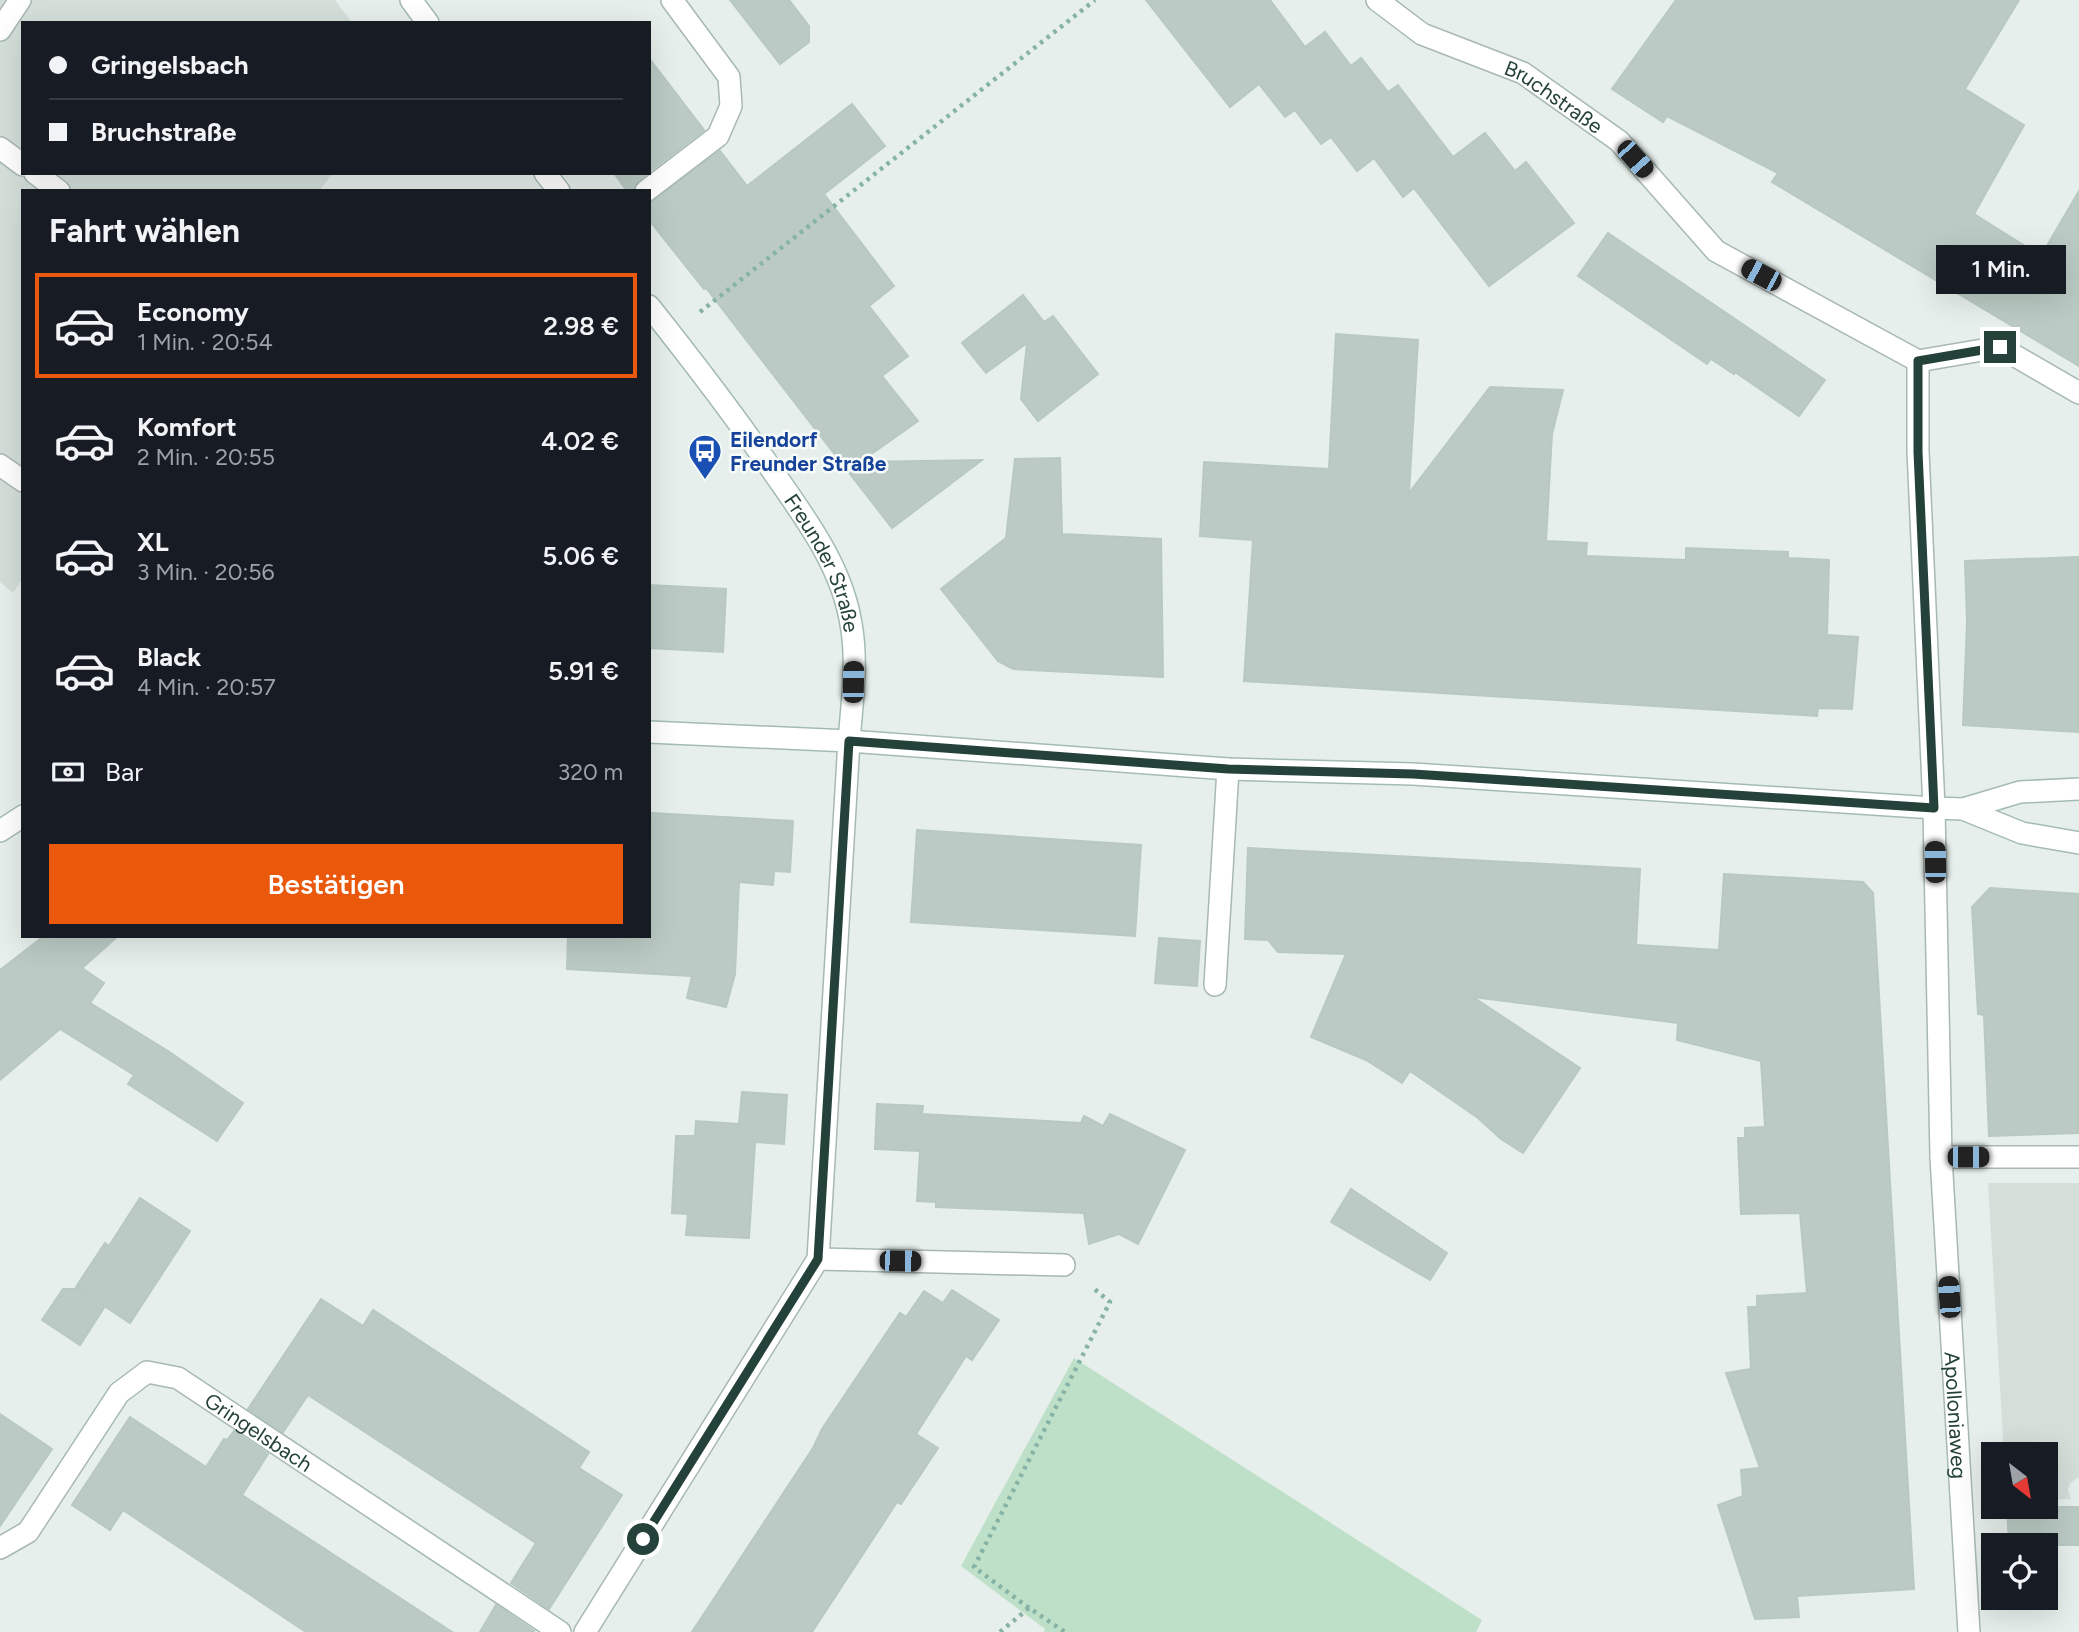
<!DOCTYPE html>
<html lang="de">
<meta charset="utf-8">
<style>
:root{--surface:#171b24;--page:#242831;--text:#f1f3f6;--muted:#9ea1a6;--line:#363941;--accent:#ea580c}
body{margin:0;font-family:Figtree,sans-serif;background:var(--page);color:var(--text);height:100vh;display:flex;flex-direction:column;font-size:26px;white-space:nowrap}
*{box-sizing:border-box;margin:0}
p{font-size:23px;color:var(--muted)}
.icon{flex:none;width:38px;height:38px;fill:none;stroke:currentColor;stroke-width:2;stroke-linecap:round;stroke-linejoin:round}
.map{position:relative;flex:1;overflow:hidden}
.drawer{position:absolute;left:21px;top:189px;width:630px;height:749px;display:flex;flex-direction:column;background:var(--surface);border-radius:0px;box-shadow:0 7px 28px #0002}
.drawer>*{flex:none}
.guide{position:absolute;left:21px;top:21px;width:630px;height:154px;border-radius:0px;box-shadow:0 7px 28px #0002;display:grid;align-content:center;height:154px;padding:0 28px;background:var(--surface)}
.needle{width:46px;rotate:149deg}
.fabs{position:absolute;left:1981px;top:1442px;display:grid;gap:14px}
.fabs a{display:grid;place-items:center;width:77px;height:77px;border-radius:0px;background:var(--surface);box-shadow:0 7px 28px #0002;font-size:35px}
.end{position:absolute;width:32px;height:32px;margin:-16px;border:9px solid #24423a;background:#fff;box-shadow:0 0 0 4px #fff}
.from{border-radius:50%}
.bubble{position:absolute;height:49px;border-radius:0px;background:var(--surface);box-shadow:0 7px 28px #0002;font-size:23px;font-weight:600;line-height:49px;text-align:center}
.car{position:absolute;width:21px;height:42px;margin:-21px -10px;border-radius:9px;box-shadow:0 0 5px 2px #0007;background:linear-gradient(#222 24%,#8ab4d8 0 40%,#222 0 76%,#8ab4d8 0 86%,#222 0)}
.guide b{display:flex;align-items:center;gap:24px;height:66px;font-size:26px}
.guide b+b{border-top:2px solid var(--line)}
.guide i{width:18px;height:18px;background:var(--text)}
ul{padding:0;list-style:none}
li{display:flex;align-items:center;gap:21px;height:105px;margin:0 14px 10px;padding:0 14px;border:4px solid transparent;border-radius:0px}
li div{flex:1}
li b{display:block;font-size:26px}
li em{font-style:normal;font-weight:600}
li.current{border-color:var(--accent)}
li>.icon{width:63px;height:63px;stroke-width:1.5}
h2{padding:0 28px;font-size:32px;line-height:84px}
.pay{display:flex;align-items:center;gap:18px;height:77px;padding:0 28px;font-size:26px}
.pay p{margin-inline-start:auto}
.action{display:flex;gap:14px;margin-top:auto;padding:14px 28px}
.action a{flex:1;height:80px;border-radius:0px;background:var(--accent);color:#fff;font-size:28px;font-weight:600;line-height:80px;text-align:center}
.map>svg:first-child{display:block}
.built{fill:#d4dfda}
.green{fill:#bfe0c8}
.building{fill:#bbcac4;stroke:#b8c9c2;stroke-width:2}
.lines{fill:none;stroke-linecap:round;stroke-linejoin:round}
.service-casing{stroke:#a8b8b2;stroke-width:24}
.minor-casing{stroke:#a8b8b2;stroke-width:24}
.secondary-casing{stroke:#a4bbb3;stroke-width:24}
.path{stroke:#86b3a5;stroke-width:4.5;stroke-dasharray:3.5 5;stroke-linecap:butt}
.service{stroke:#fff;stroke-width:21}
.minor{stroke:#fff;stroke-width:21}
.secondary{stroke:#fff;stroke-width:21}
.route{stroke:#24423a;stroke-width:9}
.labels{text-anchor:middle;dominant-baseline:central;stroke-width:5;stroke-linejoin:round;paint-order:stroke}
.street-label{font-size:21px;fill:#24423a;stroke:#f7fbf9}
.transit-label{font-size:21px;font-weight:bold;fill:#164399;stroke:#f7fbf9;text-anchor:start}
</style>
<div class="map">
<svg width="2079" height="1632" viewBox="0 0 2079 1632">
<rect width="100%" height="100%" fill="#e6efeb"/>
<!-- built -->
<g class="built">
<polygon points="0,0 335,0 352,23 23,23 23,173 333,173 319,191 23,191 23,578 13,593 0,582"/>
<polygon points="1988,1183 2079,1183 2079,1477 2070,1483 2068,1490 2071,1499 2046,1500 2046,1454 2004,1454"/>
</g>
<!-- green -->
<polygon class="green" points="1074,1358 1482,1620 1476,1632 1044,1632 1045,1629 961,1566"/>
<!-- building -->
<g class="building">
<polygon points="730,0 789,0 809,26 809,42 780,64"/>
<polygon points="1146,0 1270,0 1305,47 1325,32 1351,66 1361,58 1388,92 1398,85 1453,157 1485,133 1515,171 1526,162 1574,223 1489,286 1414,188 1403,197 1374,158 1357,171 1331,137 1321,144 1295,110 1285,117 1259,84 1230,107"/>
<polygon points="1676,0 2019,0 1965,89 2024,125 1974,214 2041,256 2079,191 2079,366 1772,182 1778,173 1667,116 1663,122 1612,89"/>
<polygon points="649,58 704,130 649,172"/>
<polygon points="852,104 885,146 824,194 894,286 869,306 908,356 882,376 918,421 860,462 982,460 892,528 706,288 704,289 649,220 649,203 720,151 747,186"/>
<polygon points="614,173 648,173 638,181 633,191 627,191"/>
<polygon points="1608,233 1825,380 1799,416 1735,372 1734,374 1711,359 1707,364 1578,276"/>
<polygon points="1023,295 1044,322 1053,316 1098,374 1038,421 1021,399 1027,343 986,373 962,343"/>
<polygon points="1336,334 1418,340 1409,493 1490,387 1563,390 1552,434 1546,541 1587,543 1586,556 1686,560 1686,548 1788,552 1788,558 1829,560 1827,635 1858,637 1852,709 1818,708 1817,716 1244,681 1253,540 1200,536 1204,462 1329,469"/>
<polygon points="1060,458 1062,534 1161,539 1163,677 1013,669 998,661 941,589 1006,538 1015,459"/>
<polygon points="2079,557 2079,732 1963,725 1967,622 1965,561"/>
<polygon points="649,585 726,589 723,652 649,648"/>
<polygon points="651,813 793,821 790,872 774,871 773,885 739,882 735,974 726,1007 687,998 692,976 567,969 568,936 649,936"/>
<polygon points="917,830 1141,845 1135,936 911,922"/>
<polygon points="1248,848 1640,869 1636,945 1719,950 1724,874 1863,882 1873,893 1914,1589 1797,1596 1799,1617 1755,1619 1718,1505 1743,1496 1741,1470 1760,1468 1726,1373 1751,1369 1748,1307 1757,1307 1757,1296 1807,1293 1800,1213 1741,1214 1738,1138 1745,1138 1745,1128 1765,1127 1761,1061 1677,1040 1678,1023 1473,997 1580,1068 1523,1153 1501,1139 1478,1118 1410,1071 1402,1083 1366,1060 1311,1037 1346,954 1278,952 1268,940 1245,939"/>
<polygon points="1990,888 2079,894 2079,1133 1989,1136 1984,1015 1978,1014 1972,907"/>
<polygon points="44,936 118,936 82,968 104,983 90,1003 168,1051 243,1103 217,1141 128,1084 134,1075 60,1029 0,1080 0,970"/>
<polygon points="1159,938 1200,941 1197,986 1155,983"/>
<polygon points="742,1092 787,1095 784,1144 755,1142 749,1238 686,1235 688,1214 672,1213 676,1136 695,1136 696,1121 739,1124"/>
<polygon points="877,1104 923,1106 922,1114 1081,1123 1084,1116 1103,1126 1110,1114 1185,1150 1138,1244 1119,1234 1089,1244 1084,1213 936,1207 936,1202 917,1201 920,1151 875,1149"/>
<polygon points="1351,1189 1447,1253 1430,1280 1331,1222"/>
<polygon points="140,1198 190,1231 130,1323 76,1287 105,1243 109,1246"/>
<polygon points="63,1289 78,1289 105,1306 80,1345 42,1320"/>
<polygon points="952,1290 999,1320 972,1360 966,1356 916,1434 938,1448 901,1504 897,1502 812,1632 692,1632 813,1448 822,1429 900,1313 906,1317 924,1291 943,1303"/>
<polygon points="321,1299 363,1326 373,1310 589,1452 579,1468 622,1495 549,1609 511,1583 536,1543 308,1395 283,1432 248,1409"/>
<polygon points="0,1414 52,1449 0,1526"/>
<polygon points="130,1417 206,1467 224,1439 227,1440 234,1431 268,1454 242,1495 452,1632 306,1632 123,1510 110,1530 72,1505"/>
<polygon points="2007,1507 2079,1507 2079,1545 2009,1545"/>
<polygon points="496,1605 534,1631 533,1632 480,1632"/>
</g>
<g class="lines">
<defs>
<g id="service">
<polyline points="0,30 20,0"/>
<polyline points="0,148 23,165"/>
<polyline points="35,173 59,191"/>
<polyline points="646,191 718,136 731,106 729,77 672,0"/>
<polyline points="0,465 23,481"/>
<polyline points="1215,985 1228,769"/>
<polyline points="818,1259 1064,1265"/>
</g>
<g id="minor">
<path id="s1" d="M 1377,0 L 1422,34 L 1523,73 L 1619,141 L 1716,251 L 1918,361 L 2000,347 L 2079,393"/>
<path id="s2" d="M 1918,361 L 1918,451 L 1934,808 L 1941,1157 L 1969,1632"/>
<polyline points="1941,1157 2079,1157"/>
<path id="s3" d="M 0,1548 L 28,1532 L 119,1393 L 147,1372 L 178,1378 L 560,1632"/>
<polyline points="585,1632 818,1259 849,741"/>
</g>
<g id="secondary">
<polyline points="411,0 428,23"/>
<polyline points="545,173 559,191"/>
<path id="s4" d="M 649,306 C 692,360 735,416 774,473 C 806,519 842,567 851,624 C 858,662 852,703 849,741"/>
<polyline points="649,732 849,741 1228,769 1413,774 1934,808 1963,809 2020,792 2079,789"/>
<polyline points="1963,809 2022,833 2079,843"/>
<polyline points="0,831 23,816"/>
</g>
</defs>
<!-- service casing -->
<use href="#service" class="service-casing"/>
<!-- minor casing -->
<use href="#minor" class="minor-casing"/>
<!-- secondary casing -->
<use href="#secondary" class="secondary-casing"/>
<!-- path -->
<g class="path">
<polyline points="700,312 1095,0"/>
<polyline points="1029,1608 974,1567 1110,1302 1092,1287"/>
<polyline points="1000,1632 1029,1608 1065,1632"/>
</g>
<!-- service -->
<use href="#service" class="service"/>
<!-- minor -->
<use href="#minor" class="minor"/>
<!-- secondary -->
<use href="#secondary" class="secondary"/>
</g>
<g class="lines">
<!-- route -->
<polyline class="route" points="643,1539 818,1259 849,741 1228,769 1413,774 1934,808 1918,452 1918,361 2000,347"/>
</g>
<!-- icons -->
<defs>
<symbol id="bus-pin" viewBox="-11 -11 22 30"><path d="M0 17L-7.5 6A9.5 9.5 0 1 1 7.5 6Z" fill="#1a4fb4" stroke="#f7fbf9"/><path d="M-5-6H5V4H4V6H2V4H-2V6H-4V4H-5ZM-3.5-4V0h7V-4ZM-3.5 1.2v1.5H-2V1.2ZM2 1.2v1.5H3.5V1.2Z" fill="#fff"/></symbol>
</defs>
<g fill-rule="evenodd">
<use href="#bus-pin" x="686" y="432" width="38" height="52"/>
</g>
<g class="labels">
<!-- street labels -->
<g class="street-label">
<text stroke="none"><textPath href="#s1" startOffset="203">Bruchstraße</textPath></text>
<text stroke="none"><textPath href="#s4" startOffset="312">Freunder Straße</textPath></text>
<text stroke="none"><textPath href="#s2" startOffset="1055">Apolloniaweg</textPath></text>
<text stroke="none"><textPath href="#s3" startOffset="362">Gringelsbach</textPath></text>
</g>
<!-- transit labels -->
<g class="transit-label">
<text x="730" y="439">Eilendorf<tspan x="730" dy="24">Freunder Straße</tspan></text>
</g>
</g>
</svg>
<div class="fabs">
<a><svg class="needle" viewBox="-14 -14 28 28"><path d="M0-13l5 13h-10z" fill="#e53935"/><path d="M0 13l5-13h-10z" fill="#9ea1a6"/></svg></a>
<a><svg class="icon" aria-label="locate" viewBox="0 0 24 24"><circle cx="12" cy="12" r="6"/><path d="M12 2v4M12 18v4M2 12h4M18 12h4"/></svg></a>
</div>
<i class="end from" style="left:643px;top:1539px"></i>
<i class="end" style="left:2000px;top:347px"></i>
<div class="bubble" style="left:1936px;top:245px;width:130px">1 Min.</div>
<i class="car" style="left:1635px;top:159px;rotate:138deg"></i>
<i class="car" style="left:1761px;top:275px;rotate:298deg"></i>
<i class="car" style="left:853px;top:682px;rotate:1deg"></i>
<i class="car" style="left:1935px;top:862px;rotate:359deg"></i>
<i class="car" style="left:1968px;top:1157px;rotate:90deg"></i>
<i class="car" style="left:900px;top:1261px;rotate:91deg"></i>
<i class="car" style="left:1949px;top:1297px;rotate:356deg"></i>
<div class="guide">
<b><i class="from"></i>Gringelsbach</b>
<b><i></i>Bruchstraße</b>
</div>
<section class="drawer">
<h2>Fahrt wählen</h2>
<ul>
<li class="current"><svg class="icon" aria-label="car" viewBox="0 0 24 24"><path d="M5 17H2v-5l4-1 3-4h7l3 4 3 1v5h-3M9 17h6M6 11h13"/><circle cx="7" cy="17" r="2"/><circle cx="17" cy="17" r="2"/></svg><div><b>Economy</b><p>1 Min. · 20:54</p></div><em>2.98 €</em></li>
<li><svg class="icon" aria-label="car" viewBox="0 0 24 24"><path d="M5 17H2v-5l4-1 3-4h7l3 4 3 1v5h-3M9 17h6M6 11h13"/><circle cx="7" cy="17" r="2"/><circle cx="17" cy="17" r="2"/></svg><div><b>Komfort</b><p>2 Min. · 20:55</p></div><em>4.02 €</em></li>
<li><svg class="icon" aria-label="car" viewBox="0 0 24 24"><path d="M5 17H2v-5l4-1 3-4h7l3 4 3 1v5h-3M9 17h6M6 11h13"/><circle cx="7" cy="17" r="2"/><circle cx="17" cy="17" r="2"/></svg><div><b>XL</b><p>3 Min. · 20:56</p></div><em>5.06 €</em></li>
<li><svg class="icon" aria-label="car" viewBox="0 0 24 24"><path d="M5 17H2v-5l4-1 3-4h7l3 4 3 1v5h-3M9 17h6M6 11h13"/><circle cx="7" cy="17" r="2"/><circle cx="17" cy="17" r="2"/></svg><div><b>Black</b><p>4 Min. · 20:57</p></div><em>5.91 €</em></li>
</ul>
<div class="pay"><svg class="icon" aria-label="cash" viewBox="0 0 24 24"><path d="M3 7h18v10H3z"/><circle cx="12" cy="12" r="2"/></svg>Bar<p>320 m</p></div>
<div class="action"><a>Bestätigen</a></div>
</section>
</div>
